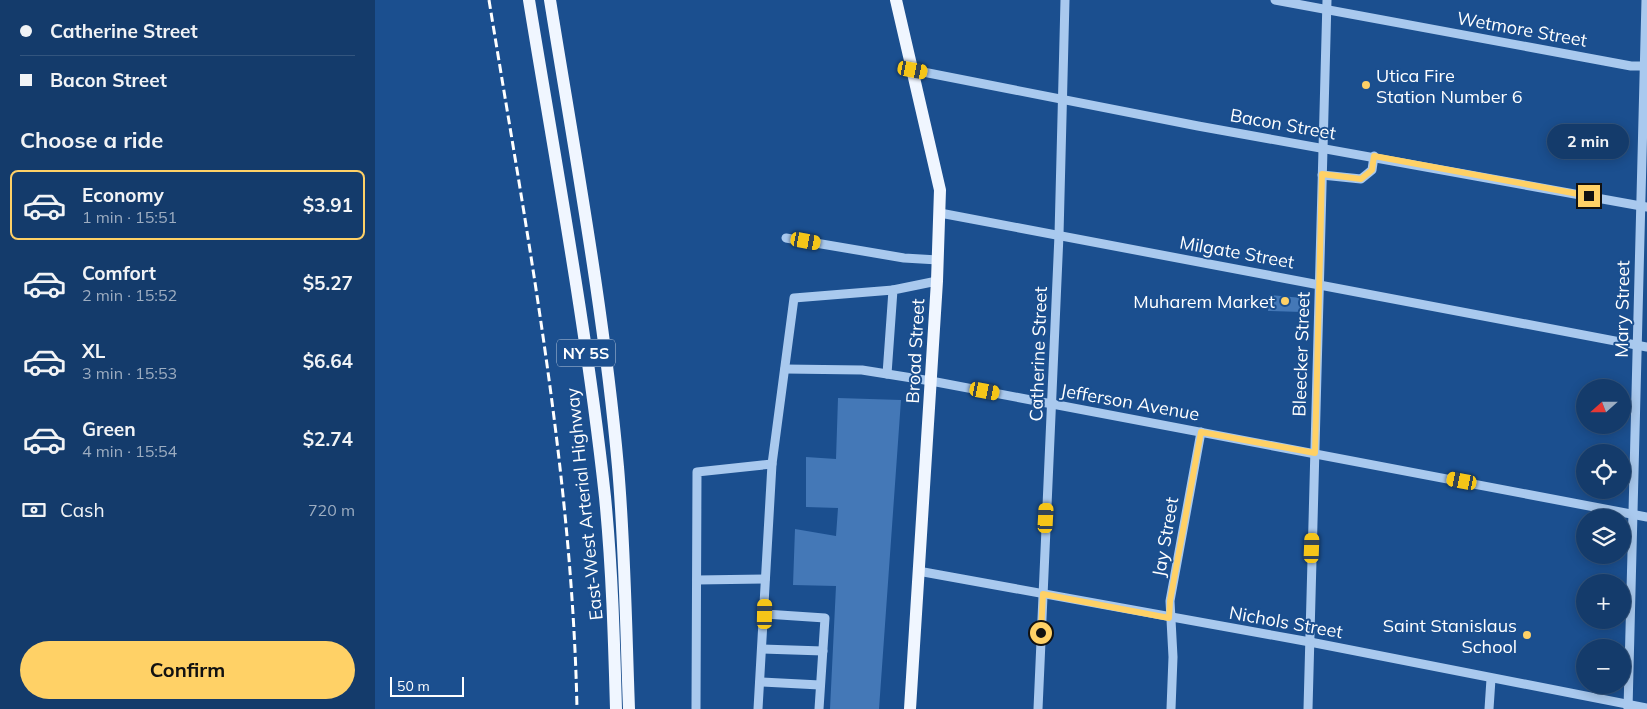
<!DOCTYPE html>
<meta charset="utf-8">
<style>
:root{--surface:#143b6b;--page:#1d4271;--text:#f1f3f6;--muted:#9dadc1;--line:#33557e;--accent:#ffd166}
body{margin:0;font-family:Mulish,sans-serif;background:var(--page);color:var(--text);height:100vh;display:flex;flex-direction:column;font-size:19px;white-space:nowrap}
*{box-sizing:border-box;margin:0}
p{font-size:16px;color:var(--muted)}
.icon{flex:none;width:28px;height:28px;fill:none;stroke:currentColor;stroke-width:2;stroke-linecap:round;stroke-linejoin:round}
.map{position:relative;flex:1;overflow:hidden}
.sheet{display:flex;flex-direction:column;background:var(--surface);width:375px}
.sheet>*{flex:none}
.guide{display:grid;align-content:center;height:110px;padding:0 20px;background:var(--surface)}
.needle{width:32px;rotate:249deg}
.fabs{position:absolute;left:1201px;top:379px;display:grid;gap:10px}
.fabs a{display:grid;place-items:center;width:55px;height:55px;border-radius:50%;background:var(--surface);box-shadow:0 2px 12px #0003,0 0 0 1px var(--line);font-size:25px}
.scale{position:absolute;left:15px;bottom:12px;width:74px;box-sizing:border-box;padding-left:5px;border:2px solid #fff;border-top:0;font-size:14px;line-height:18px;white-space:nowrap;color:#fff;-webkit-text-stroke:4px #1b4f8f;paint-order:stroke}
.end{position:absolute;width:22px;height:22px;margin:-11px;border:6px solid #ffd166;background:#111;box-shadow:0 0 0 2px #111}
.from{border-radius:50%}
.bubble{position:absolute;height:35px;border-radius:18px;background:var(--surface);box-shadow:0 2px 12px #0003,0 0 0 1px var(--line);font-size:16px;font-weight:700;line-height:35px;text-align:center}
.car{position:absolute;width:15px;height:30px;margin:-15px -8px;border-radius:6px;box-shadow:0 0 4px 1px #0007;background:linear-gradient(#f5c518 24%,#345 0 40%,#f5c518 0 76%,#345 0 86%,#f5c518 0)}
.guide b{display:flex;align-items:center;gap:18px;height:48px;font-size:19px}
.guide b+b{border-top:1px solid var(--line)}
.guide i{width:12px;height:12px;background:var(--text)}
ul{padding:0;list-style:none}
li{display:flex;align-items:center;gap:15px;height:70px;margin:0 10px 8px;padding:0 10px;border:2px solid transparent;border-radius:8px}
li div{flex:1}
li b{display:block;font-size:19px}
li em{font-style:normal;font-weight:700}
li.selected{border-color:var(--accent)}
li>.icon{width:45px;height:45px;stroke-width:1.5}
h2{padding:0 20px;font-size:22px;line-height:60px}
.pay{display:flex;align-items:center;gap:12px;height:55px;padding:0 20px;font-size:19px}
.pay p{margin-inline-start:auto}
.action{display:flex;gap:10px;margin-top:auto;padding:10px 20px}
.action a{flex:1;height:58px;border-radius:30px;background:var(--accent);color:#111;font-size:20px;font-weight:700;line-height:58px;text-align:center}
main{display:flex;flex:1;min-height:0}
.map>svg:first-child{display:block}
.building{fill:#4478b7}
.lines{fill:none;stroke-linecap:round;stroke-linejoin:round}
.minor{stroke:#a9c9ee;stroke-width:9}
.major{stroke:#f0f6ff;stroke-width:12}
.rail{stroke:#fff;stroke-width:3;stroke-dasharray:9 4;stroke-linecap:butt}
.route{stroke:#ffd166;stroke-width:6}
.poi-dot{fill:#ffd166;stroke:#1b4f8f;stroke-width:2}
.labels{text-anchor:middle;dominant-baseline:central;stroke-width:4;stroke-linejoin:round;paint-order:stroke}
.shield{fill:#1b4f8f;stroke:#bbcadd;stroke-width:1}
.shield-label{font-size:16px;font-weight:bold;fill:#fff}
.street-label{font-size:18px;fill:#fff;stroke:#1b4f8f}
.poi-label{font-size:18px;fill:#fff;stroke:#1b4f8f;text-anchor:end}
</style>
<main>
<section class="sheet">
<div class="guide">
<b><i class="from"></i>Catherine Street</b>
<b><i></i>Bacon Street</b>
</div>
<h2>Choose a ride</h2>
<ul>
<li class="selected"><svg class="icon" aria-label="car" viewBox="0 0 24 24"><path d="M5 17H2v-5l4-1 3-4h7l3 4 3 1v5h-3M9 17h6M6 11h13"/><circle cx="7" cy="17" r="2"/><circle cx="17" cy="17" r="2"/></svg><div><b>Economy</b><p>1 min · 15:51</p></div><em>$3.91</em></li>
<li><svg class="icon" aria-label="car" viewBox="0 0 24 24"><path d="M5 17H2v-5l4-1 3-4h7l3 4 3 1v5h-3M9 17h6M6 11h13"/><circle cx="7" cy="17" r="2"/><circle cx="17" cy="17" r="2"/></svg><div><b>Comfort</b><p>2 min · 15:52</p></div><em>$5.27</em></li>
<li><svg class="icon" aria-label="car" viewBox="0 0 24 24"><path d="M5 17H2v-5l4-1 3-4h7l3 4 3 1v5h-3M9 17h6M6 11h13"/><circle cx="7" cy="17" r="2"/><circle cx="17" cy="17" r="2"/></svg><div><b>XL</b><p>3 min · 15:53</p></div><em>$6.64</em></li>
<li><svg class="icon" aria-label="car" viewBox="0 0 24 24"><path d="M5 17H2v-5l4-1 3-4h7l3 4 3 1v5h-3M9 17h6M6 11h13"/><circle cx="7" cy="17" r="2"/><circle cx="17" cy="17" r="2"/></svg><div><b>Green</b><p>4 min · 15:54</p></div><em>$2.74</em></li>
</ul>
<div class="pay"><svg class="icon" aria-label="cash" viewBox="0 0 24 24"><path d="M3 7h18v10H3z"/><circle cx="12" cy="12" r="2"/></svg>Cash<p>720 m</p></div>
<div class="action"><a>Confirm</a></div>
</section>
<div class="map">
<svg width="1272" height="709" viewBox="0 0 1272 709">
<rect width="100%" height="100%" fill="#1b4f8f"/>
<!-- building -->
<g class="building">
<polygon points="894,295 927,298 927,312 893,311"/>
<polygon points="463,398 526,400 504,709 455,709 461,586 418,585 420,529 461,536 463,508 431,507 431,457 461,459"/>
</g>
<g class="lines">
<!-- minor -->
<g class="minor">
<polyline points="900,0 1256,66 1270,66"/>
<polyline points="538,70 823,126 1272,207"/>
<polyline points="947,175 986,179 997,170 999,156"/>
<polyline points="565,213 1272,347"/>
<polyline points="411,238 529,258 563,260"/>
<polyline points="410,369 487,370 556,381 1272,517"/>
<polyline points="512,374 518,290 562,281"/>
<polyline points="543,571 935,642 1272,708"/>
<polyline points="322,580 390,579"/>
<polyline points="390,614 450,618 444,709"/>
<polyline points="387,649 448,651"/>
<polyline points="385,682 445,685"/>
<polyline points="321,709 322,472 397,464"/>
<polyline points="383,709 397,464 419,298 518,290"/>
<polyline points="663,709 684,235 690,0"/>
<polyline points="796,709 798,657 795,601 826,432"/>
<polyline points="933,709 952,0"/>
<polyline points="1114,709 1116,679"/>
<polyline points="1253,709 1271,0"/>
</g>
<!-- major -->
<g class="major">
<path d="M 154,0 C 181,165 212,331 230,497 C 237,568 239,638 241,709"/>
<path d="M 175,0 C 200,155 229,311 243,467 C 250,548 251,628 254,709"/>
<polyline points="521,0 565,190 562,281 535,709"/>
</g>
<!-- rail -->
<path class="rail" d="M 114,0 C 152,235 197,470 202,709"/>
</g>
<g class="lines">
<!-- route -->
<polyline class="route" points="666,633 668,594 794,618 795,601 826,432 940,453 947,174 986,179 997,170 999,156 1214,196"/>
</g>
<!-- markers -->
<g class="poi-dot">
<circle cx="991" cy="85" r="5"/>
<circle cx="910" cy="301" r="5"/>
<circle cx="1152" cy="635" r="5"/>
</g>
<g class="labels">
<!-- shield labels -->
<rect class="shield" x="182" y="339.5" width="58" height="27" rx="4"/>
<g class="shield-label">
<text x="211" y="353">NY 5S</text>
</g>
<!-- street labels -->
<g class="street-label">
<text transform="translate(1147 29) rotate(10)">Wetmore Street</text>
<text transform="translate(908 124) rotate(10)">Bacon Street</text>
<text transform="translate(862 252) rotate(10)">Milgate Street</text>
<text transform="translate(1247 309) rotate(-89)">Mary Street</text>
<text transform="translate(540 351) rotate(-87)">Broad Street</text>
<text transform="translate(663 354) rotate(-88)">Catherine Street</text>
<text transform="translate(926 354) rotate(-88)">Bleecker Street</text>
<text transform="translate(755 402) rotate(10)">Jefferson Avenue</text>
<text transform="translate(209 504) rotate(-96)">East-West Arterial Highway</text>
<text transform="translate(790 537) rotate(-80)">Jay Street</text>
<text transform="translate(911 622) rotate(10)">Nichols Street</text>
</g>
<!-- poi labels -->
<g class="poi-label">
<text x="1001" y="75" text-anchor="start">Utica Fire<tspan x="1001" dy="21">Station Number 6</tspan></text>
<text x="900" y="301">Muharem Market</text>
<text x="1142" y="625">Saint Stanislaus<tspan x="1142" dy="21">School</tspan></text>
</g>
</g>
</svg>
<div class="fabs">
<a><svg class="needle" viewBox="-14 -14 28 28"><path d="M0-13l5 13h-10z" fill="#e53935"/><path d="M0 13l5-13h-10z" fill="#9dadc1"/></svg></a>
<a><svg class="icon" aria-label="locate" viewBox="0 0 24 24"><circle cx="12" cy="12" r="6"/><path d="M12 2v4M12 18v4M2 12h4M18 12h4"/></svg></a>
<a><svg class="icon" aria-label="layers" viewBox="0 0 24 24"><path d="M12 4l9 5-9 5-9-5zM3 14l9 5 9-5"/></svg></a>
<a>+</a>
<a>−</a>
</div>
<div class="scale">50 m</div>
<i class="end from" style="left:666px;top:633px"></i>
<i class="end" style="left:1214px;top:196px"></i>
<div class="bubble" style="left:1172px;top:124px;width:82px">2 min</div>
<i class="car" style="left:538px;top:70px;rotate:101deg"></i>
<i class="car" style="left:431px;top:241px;rotate:100deg"></i>
<i class="car" style="left:610px;top:391px;rotate:101deg"></i>
<i class="car" style="left:1087px;top:481px;rotate:281deg"></i>
<i class="car" style="left:671px;top:518px;rotate:3deg"></i>
<i class="car" style="left:937px;top:548px;rotate:2deg"></i>
<i class="car" style="left:390px;top:614px;rotate:1deg"></i>
</div>
</main>
